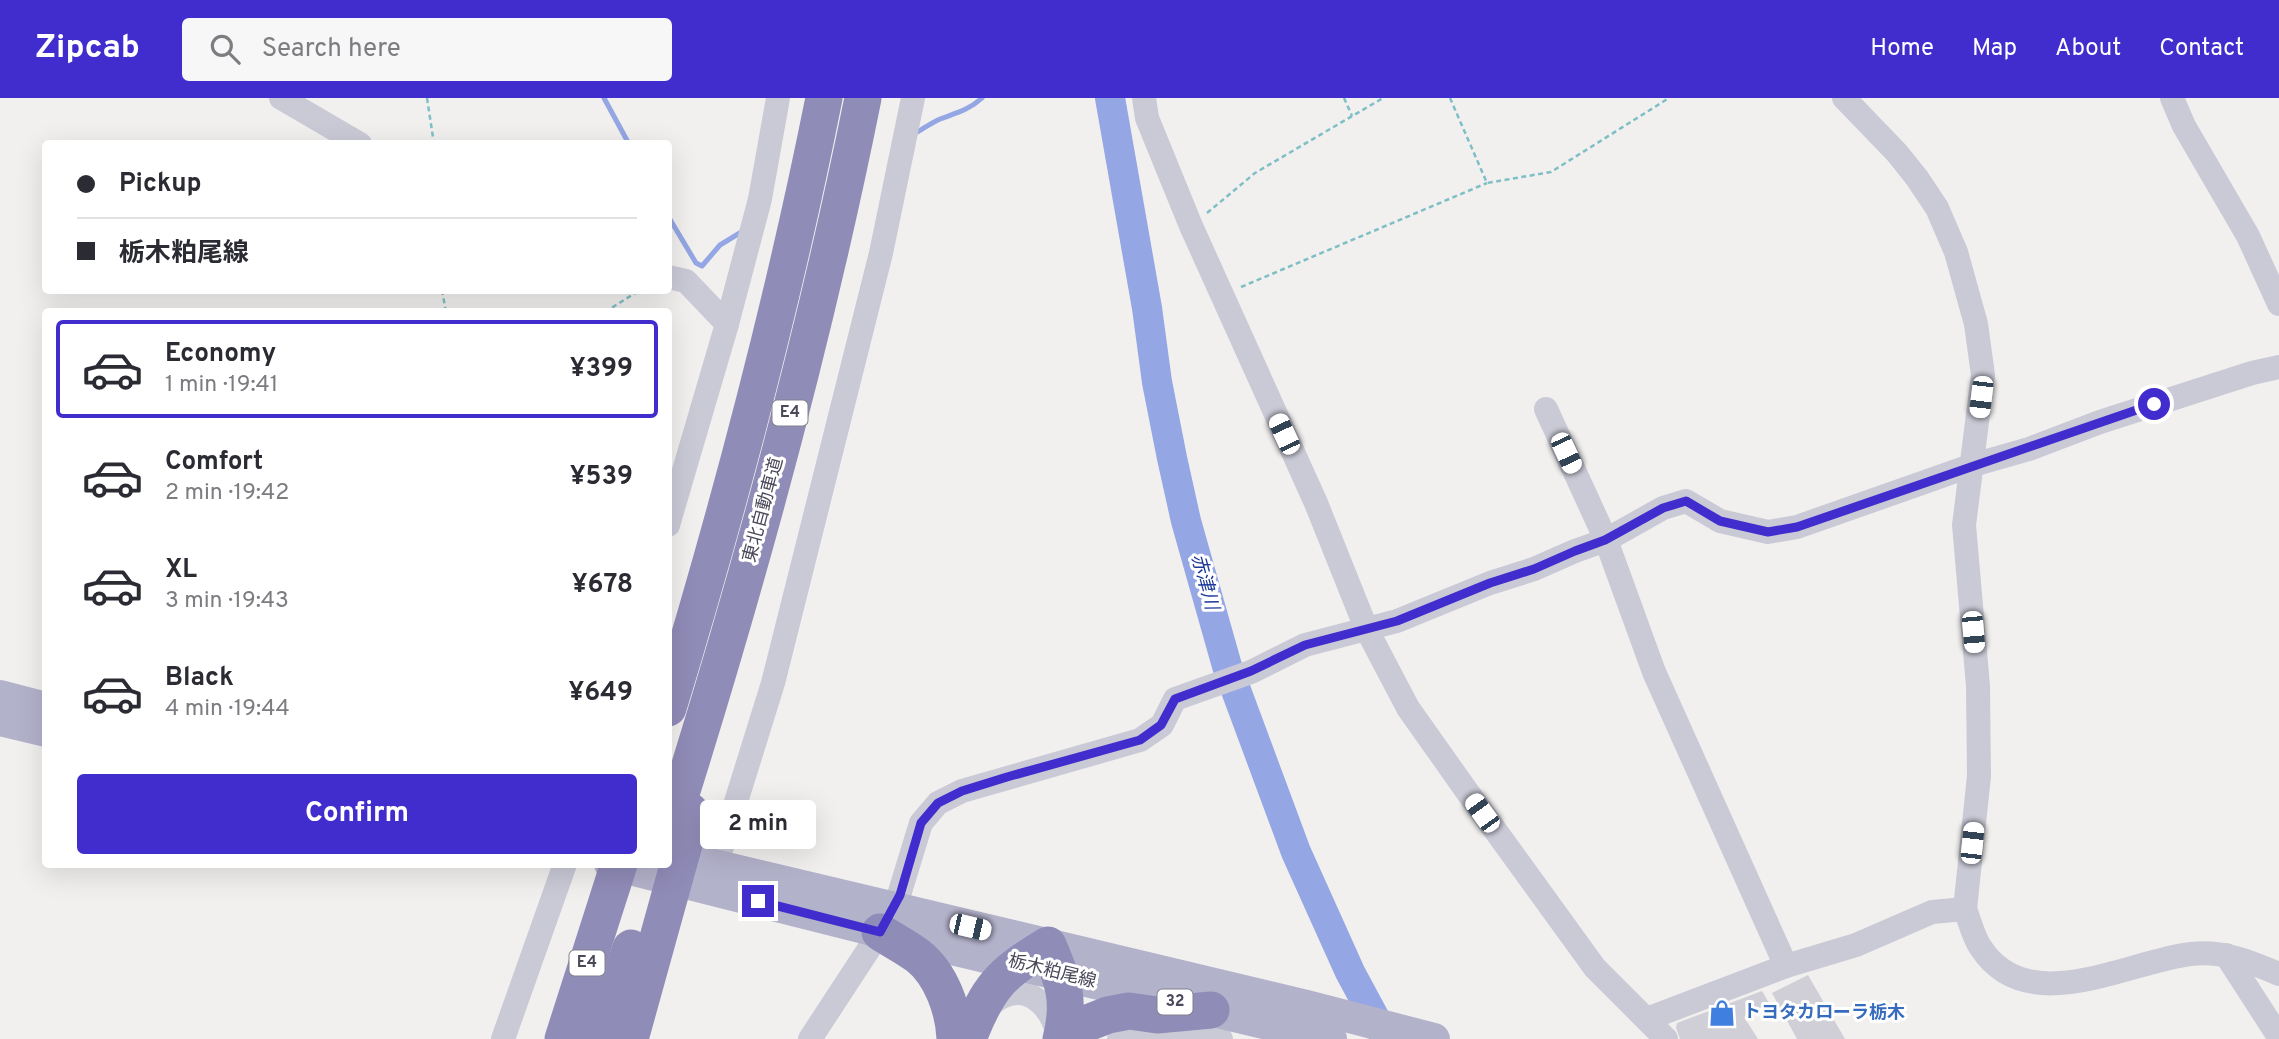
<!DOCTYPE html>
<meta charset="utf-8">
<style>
:root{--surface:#fff;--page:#f7f7f7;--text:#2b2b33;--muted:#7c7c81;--line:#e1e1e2;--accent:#412cce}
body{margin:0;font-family:Overpass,"Noto Sans JP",sans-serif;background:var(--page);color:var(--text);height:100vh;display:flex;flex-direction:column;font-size:26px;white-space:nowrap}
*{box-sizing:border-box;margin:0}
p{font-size:23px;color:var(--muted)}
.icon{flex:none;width:38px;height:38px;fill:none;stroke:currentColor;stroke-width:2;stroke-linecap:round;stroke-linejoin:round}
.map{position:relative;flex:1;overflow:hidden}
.drawer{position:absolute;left:42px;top:210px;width:630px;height:560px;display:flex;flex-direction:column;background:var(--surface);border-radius:7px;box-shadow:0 7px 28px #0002}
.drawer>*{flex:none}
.hud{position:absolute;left:42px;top:42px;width:630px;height:154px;border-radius:7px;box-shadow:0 7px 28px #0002;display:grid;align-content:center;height:154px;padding:0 35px;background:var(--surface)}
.end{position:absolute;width:32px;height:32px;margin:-16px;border:9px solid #412cce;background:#fff;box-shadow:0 0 0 4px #fff}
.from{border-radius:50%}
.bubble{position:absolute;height:49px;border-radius:7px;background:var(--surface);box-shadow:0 7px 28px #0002;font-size:23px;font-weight:700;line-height:49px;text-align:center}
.car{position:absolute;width:21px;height:42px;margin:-21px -10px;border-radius:9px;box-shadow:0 0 5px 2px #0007;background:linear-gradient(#fff 24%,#345 0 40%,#fff 0 76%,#345 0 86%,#fff 0)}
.hud b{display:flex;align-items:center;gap:24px;height:66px;font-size:26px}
.hud b+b{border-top:2px solid var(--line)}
.hud i{width:18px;height:18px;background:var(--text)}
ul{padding:12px 0 0;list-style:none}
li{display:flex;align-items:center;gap:21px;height:98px;margin:0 14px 10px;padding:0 21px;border:4px solid transparent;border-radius:7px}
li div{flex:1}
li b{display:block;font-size:26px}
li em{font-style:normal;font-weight:700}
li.selected{border-color:var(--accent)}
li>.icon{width:63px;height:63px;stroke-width:1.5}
.action{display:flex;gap:14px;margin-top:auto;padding:14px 35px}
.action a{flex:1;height:80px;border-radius:7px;background:var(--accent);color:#fff;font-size:28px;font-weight:700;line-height:80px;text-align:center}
header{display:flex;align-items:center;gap:42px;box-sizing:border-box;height:98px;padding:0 35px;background:var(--accent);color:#fff}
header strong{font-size:33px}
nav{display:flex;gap:38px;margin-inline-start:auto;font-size:24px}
.search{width:490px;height:63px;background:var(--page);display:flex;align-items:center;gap:18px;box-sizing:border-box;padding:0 24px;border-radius:7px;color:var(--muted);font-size:26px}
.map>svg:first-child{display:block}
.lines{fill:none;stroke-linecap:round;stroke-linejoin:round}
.stream{stroke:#94a6e3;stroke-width:5}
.river{stroke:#94a6e3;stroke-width:30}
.building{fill:#d0ced6}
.path{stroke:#7ebfc5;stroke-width:2.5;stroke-dasharray:5 3.5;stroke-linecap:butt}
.minor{stroke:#cacad7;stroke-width:24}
.major{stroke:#b3b2cb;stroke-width:32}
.highway{stroke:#908cb8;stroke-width:37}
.route{stroke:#412cce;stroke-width:9}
.labels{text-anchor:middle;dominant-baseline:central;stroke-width:6;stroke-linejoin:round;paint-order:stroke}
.shield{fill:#fff;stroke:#80808c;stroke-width:2}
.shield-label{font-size:16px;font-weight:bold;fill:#4a495a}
.street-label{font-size:18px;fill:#4a495a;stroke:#fff}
.shop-label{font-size:18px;font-weight:bold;fill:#366cbe;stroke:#fff;text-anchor:start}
.water-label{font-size:19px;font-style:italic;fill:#1b389b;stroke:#fff}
</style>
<header>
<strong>Zipcab</strong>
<div class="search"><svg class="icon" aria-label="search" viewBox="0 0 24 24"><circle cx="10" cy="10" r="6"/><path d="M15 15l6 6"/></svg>Search here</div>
<nav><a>Home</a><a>Map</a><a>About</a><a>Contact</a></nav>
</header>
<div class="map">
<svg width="2279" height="941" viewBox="0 0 2279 941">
<rect width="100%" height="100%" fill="#f1f0ef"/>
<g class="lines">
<!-- stream -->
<g class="stream">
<polyline points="604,0 629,46"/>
<path d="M 914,36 C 923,31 931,25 940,21 C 956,15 969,12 982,0"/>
<polyline points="668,118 696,165 702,168 720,147 743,133"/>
</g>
<!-- river -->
<polyline class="river" points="1110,0 1147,210 1157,284 1172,360 1186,423 1227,568 1296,754 1350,874 1386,941"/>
</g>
<!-- building -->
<g class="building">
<polygon points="1808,877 1845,941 1797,941 1772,895"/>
<polygon points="1762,893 1769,905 1744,919 1758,941 1680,941 1676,930 1677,925"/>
</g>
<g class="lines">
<!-- path -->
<g class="path">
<polyline points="427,0 434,46"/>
<polyline points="1344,0 1352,18"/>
<polyline points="1450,0 1487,85 1551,74 1669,0"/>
<polyline points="1207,115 1255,75 1383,0"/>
<polyline points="1241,189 1487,85"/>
<polyline points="442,192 446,214"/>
<polyline points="605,214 640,192"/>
</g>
<!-- minor -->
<g class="minor">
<polyline points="281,0 360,46"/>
<polyline points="1144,0 1147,20 1191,128 1316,405 1366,530 1408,610 1466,692 1595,870 1666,941"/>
<polyline points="1844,0 1897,55 1917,80 1937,110 1956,154 1976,226 1983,277 1964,427 1978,588 1979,678 1965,811"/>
<polyline points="2172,0 2184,28 2248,138 2279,206"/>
<polyline points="668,179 686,183 727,226"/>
<polyline points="1546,311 1606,442 1654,574 1786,868"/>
<polyline points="668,427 727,226 760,101 778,0"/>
<polyline points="716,768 773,585 881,155 913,0"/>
<polyline points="2226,857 2279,939"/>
<path d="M 987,910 C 1020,878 1051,902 1059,941"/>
<path d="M 1647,921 L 1786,868 L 1856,847 L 1932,814 L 1965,811 C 1970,823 1973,839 1981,850 C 2028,922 2128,863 2191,856 C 2222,852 2251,864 2279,876"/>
<polyline points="503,941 565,766"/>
<polyline points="810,941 880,834 899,797 921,725 938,705 962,693 1140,642 1162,627 1175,601 1251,574 1305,547 1397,523 1490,485 1534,471 1575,453 1606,442 1663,410 1686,403 1720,423 1768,434 1797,429 1973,367 2029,351 2100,324 2252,275 2279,269"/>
<path d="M 1119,941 C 1150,931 1190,936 1221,941"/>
</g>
<!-- major -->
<g class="major">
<polyline points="0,598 46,610"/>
<polyline points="0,622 46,633"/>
<polyline points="668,756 1307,908 1434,941"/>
<polyline points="610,766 880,834 1331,941"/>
</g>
<!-- highway -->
<g class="highway">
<path d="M 668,610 C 729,409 783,206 824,0"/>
<path d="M 668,737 C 745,495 813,249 863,0"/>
<path d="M 880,834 C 892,842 906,849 918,858 C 941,876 954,912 955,941"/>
<polyline points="563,941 619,766"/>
<polyline points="600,941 631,850"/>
<polyline points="630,941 686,739 690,713"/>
<path d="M 968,941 C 988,889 1000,876 1048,847 C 1063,883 1071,902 1061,941"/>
<polyline points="1064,941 1080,928 1108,917 1129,913 1157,917 1211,912"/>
</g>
</g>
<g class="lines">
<!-- route -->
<polyline class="route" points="758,803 880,834 900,797 921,725 938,705 962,693 1007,679 1140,642 1161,627 1175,601 1251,573 1305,547 1397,523 1490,485 1534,471 1575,453 1605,442 1663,410 1686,403 1720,423 1768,434 1797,429 2154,306"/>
</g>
<!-- icons -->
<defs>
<symbol id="shop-bare" viewBox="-9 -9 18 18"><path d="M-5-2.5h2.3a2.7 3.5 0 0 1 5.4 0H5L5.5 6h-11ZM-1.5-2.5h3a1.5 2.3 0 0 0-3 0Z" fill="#3f7fe0" stroke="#fff" stroke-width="2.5" paint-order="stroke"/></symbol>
</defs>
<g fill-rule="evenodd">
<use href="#shop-bare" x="1703" y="896" width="38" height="38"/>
</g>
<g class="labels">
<!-- shield labels -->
<g class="shield">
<rect x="772.5" y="302.5" width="35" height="25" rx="5"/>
<rect x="569.5" y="852.5" width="35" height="25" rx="5"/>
<rect x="1157.5" y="891.5" width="35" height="25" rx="5"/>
</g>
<g class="shield-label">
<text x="790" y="315">E4</text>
<text x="587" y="865">E4</text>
<text x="1175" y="904">32</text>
</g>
<!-- street labels -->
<g class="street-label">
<text transform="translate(764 412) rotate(-75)">東北自動車道</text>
<text transform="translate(1052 874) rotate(14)">栃木粕尾線</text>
</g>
<!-- shop labels -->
<g class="shop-label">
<text x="1743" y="915">トヨタカローラ栃木</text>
</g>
<!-- water labels -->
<g class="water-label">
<text transform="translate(1204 484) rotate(75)">赤津川</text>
</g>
</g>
</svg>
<i class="end from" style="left:2154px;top:306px"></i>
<i class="end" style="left:758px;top:803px"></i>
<div class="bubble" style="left:700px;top:702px;width:116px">2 min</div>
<i class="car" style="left:1981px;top:299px;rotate:187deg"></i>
<i class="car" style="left:1284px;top:336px;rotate:335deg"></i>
<i class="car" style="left:1566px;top:355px;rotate:155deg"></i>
<i class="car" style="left:1973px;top:534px;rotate:175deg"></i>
<i class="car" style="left:1482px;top:715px;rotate:324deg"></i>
<i class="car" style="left:1972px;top:745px;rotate:6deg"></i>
<i class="car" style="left:970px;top:829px;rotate:103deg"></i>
<div class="hud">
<b><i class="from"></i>Pickup</b>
<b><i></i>栃木粕尾線</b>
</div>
<section class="drawer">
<ul>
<li class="selected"><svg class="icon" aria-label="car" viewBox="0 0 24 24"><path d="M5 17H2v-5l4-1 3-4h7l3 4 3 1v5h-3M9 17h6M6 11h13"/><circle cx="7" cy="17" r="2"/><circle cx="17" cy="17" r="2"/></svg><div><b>Economy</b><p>1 min · 19:41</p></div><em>¥399</em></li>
<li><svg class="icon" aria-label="car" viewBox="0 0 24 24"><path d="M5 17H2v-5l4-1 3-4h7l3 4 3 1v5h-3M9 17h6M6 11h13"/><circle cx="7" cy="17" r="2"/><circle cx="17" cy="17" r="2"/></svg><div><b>Comfort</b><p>2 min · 19:42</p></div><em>¥539</em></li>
<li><svg class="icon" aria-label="car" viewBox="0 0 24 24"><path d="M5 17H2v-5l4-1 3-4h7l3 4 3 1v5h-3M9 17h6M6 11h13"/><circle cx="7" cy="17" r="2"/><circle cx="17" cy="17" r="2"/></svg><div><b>XL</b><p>3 min · 19:43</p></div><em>¥678</em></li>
<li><svg class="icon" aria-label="car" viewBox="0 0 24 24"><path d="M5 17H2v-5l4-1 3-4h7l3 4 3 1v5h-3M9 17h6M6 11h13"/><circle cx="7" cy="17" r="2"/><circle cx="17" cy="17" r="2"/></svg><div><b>Black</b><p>4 min · 19:44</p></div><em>¥649</em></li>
</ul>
<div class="action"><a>Confirm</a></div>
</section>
</div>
